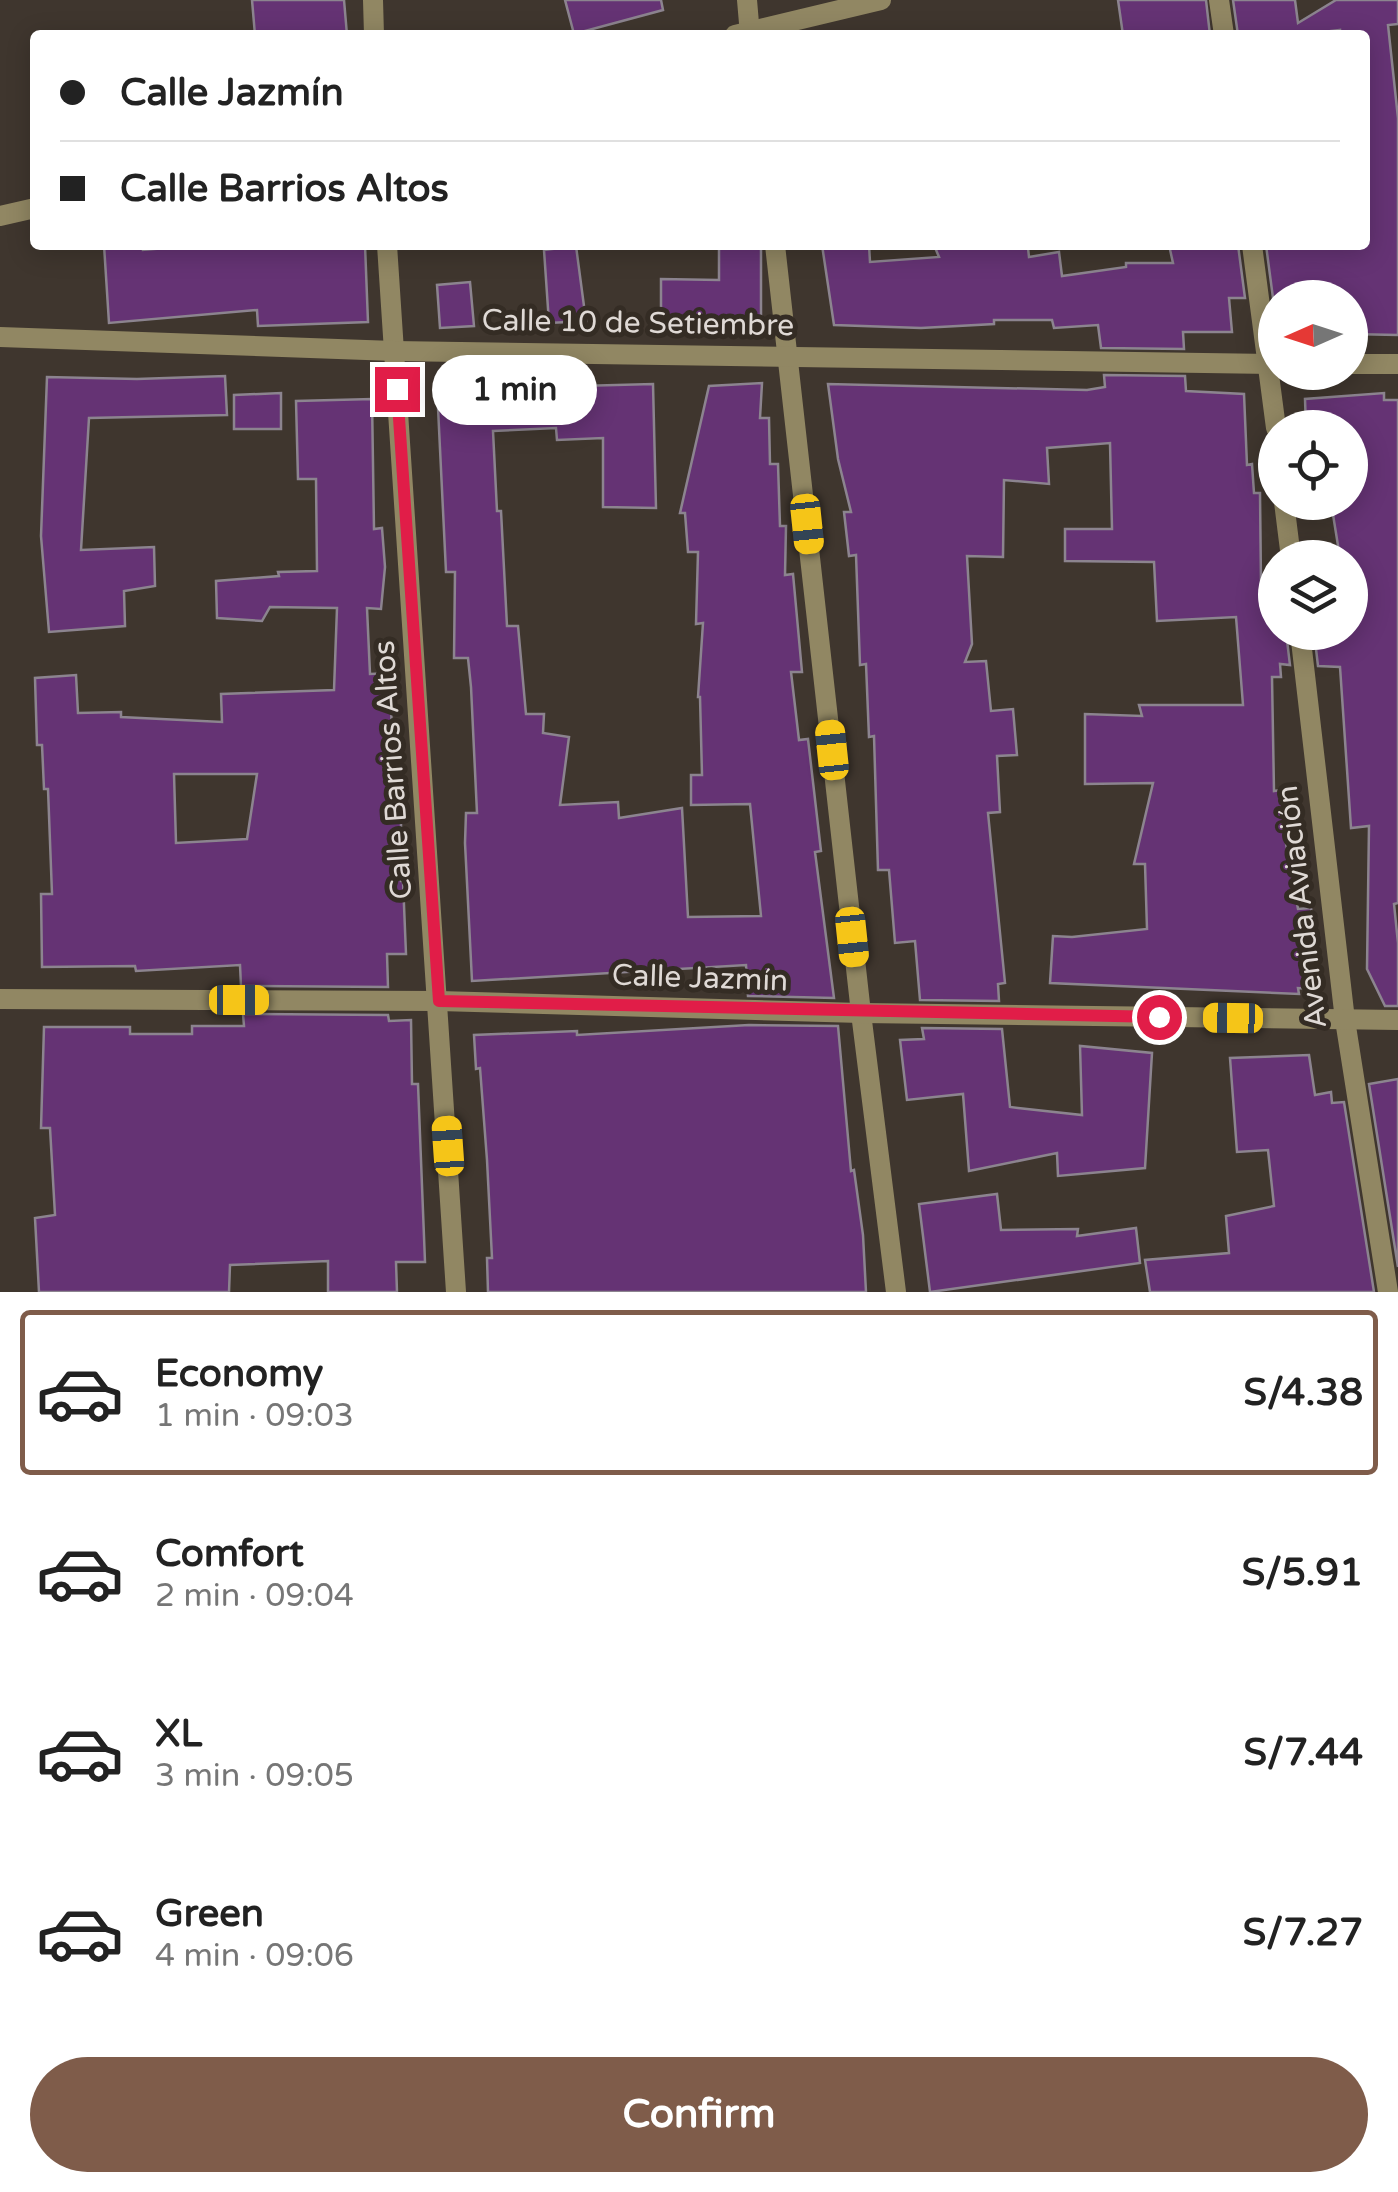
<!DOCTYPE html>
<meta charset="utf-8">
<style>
:root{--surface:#fff;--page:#f2f2f2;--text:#222;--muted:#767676;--line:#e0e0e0;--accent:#7f5c4a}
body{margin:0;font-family:"Varela Round",sans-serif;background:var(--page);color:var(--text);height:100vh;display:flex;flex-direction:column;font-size:38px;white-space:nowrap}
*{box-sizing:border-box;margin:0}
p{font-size:32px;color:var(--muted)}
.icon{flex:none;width:55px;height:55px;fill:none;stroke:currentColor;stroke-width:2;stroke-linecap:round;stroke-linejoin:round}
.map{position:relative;height:1292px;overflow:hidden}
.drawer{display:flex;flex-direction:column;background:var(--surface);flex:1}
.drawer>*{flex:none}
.hud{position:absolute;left:30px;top:30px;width:1340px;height:220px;border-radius:10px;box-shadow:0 5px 25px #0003;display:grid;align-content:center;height:220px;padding:0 30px;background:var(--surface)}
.needle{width:65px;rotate:267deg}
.controls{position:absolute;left:1258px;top:280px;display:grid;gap:20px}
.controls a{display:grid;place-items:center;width:110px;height:110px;border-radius:50%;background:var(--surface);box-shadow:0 5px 25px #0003;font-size:50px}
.end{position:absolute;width:45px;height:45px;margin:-22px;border:12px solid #e11d48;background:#fff;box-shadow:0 0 0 5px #fff}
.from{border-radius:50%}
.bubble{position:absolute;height:70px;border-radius:35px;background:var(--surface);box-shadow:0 5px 25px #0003;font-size:32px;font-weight:700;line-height:70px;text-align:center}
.car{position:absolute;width:30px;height:60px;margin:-30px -15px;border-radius:12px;box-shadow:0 0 8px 2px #0007;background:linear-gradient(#f5c518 24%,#345 0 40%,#f5c518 0 76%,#345 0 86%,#f5c518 0)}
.hud b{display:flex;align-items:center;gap:35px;height:95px;font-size:38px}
.hud b+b{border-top:2px solid var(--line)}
.hud i{width:25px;height:25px;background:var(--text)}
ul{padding:18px 0 0;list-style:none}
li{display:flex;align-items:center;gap:30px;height:165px;margin:0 20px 15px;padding:0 10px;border:5px solid transparent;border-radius:10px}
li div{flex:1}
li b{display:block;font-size:38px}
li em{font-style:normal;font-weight:700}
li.active{border-color:var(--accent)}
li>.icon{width:90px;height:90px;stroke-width:1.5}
.primary-button{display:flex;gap:20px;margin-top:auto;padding:20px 30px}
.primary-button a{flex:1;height:115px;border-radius:60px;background:var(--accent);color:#fff;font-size:40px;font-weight:700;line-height:115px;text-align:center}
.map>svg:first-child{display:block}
.building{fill:#653374;stroke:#8c848f;stroke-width:2.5;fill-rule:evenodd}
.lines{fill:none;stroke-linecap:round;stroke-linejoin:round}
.street{stroke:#918763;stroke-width:20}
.route{stroke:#e11d48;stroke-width:12}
.labels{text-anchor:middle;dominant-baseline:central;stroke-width:10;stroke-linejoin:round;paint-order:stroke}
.street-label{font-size:30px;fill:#dfd9d5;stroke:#342c24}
</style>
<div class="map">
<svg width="1398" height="1292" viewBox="0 0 1398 1292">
<rect width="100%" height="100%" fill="#3f362e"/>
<!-- building -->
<g class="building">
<polygon points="252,0 344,0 347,35 255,35"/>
<polygon points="565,0 661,0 663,10 574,34"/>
<polygon points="1118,0 1206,0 1210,35 1123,35"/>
<polygon points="1233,0 1295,0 1298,23 1336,0 1398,0 1398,24 1388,25 1398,118 1398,335 1350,334 1350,298 1273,298 1266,245 1365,245 1365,35 1340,35 1340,30 1299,35 1238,35"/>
<polygon points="104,245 143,245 143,250 203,245 365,245 368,322 258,326 257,310 109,323"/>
<polygon points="719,245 761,245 761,327 661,326 661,279 719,280"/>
<polygon points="822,245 869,245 870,262 939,257 934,245 1028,248 1029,257 1059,252 1062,276 1126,267 1126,263 1173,263 1169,245 1238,245 1245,298 1229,298 1232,332 1183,332 1184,349 1101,348 1098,325 1054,328 1052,320 994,320 994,324 921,328 834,325"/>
<polygon points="576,246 586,321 549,323 544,250"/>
<polygon points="470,282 474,326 440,328 437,285"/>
<polygon points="1104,375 1185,376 1186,391 1244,394 1247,465 1252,464 1254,493 1260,493 1261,583 1274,582 1275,632 1286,632 1290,665 1280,664 1281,677 1272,677 1274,791 1288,789 1283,827 1298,909 1311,908 1318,970 1313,989 1298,988 1299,994 1050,983 1053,936 1072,937 1147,929 1145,864 1134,864 1153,783 1085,784 1085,714 1142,716 1139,705 1243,705 1236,617 1157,621 1154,562 1065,561 1065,529 1112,529 1110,443 1047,448 1049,484 1004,480 1003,557 967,556 972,644 965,662 986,661 991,711 1013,709 1017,755 997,756 1000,812 988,813 1005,983 998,984 999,1001 920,1000 915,941 895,943 889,870 878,870 874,736 869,737 866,664 860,665 856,555 849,556 844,512 851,512 838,459 828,384 1087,390 1105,387"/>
<polygon points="225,376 227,415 89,418 81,550 154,547 155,586 124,591 125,626 49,632 41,536 47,377 137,379"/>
<polygon points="500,382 540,383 541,387 653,384 656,508 603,507 603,438 557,440 556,428 493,431 497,511 501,511 507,626 518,626 526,714 544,714 543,733 569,737 560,805 618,802 619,818 682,808 688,917 761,916 750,804 691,805 691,775 702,775 700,697 698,697 703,623 696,624 698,552 688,552 685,513 680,513 709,386 762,383 760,418 769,418 770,464 778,464 780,526 786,526 785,575 793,574 802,672 791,672 799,740 808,739 821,851 815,852 834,998 748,996 746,965 472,981 465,843 466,813 477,813 471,687 468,658 454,658 455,572 446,572 437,387 500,384"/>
<polygon points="281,393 281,429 234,429 234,395"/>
<polygon points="1384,393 1384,400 1398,400 1398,903 1394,904 1398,943 1398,1006 1385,1006 1367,969 1369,826 1351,828 1340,667 1318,666 1314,632 1350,632 1350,558 1340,558 1331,502 1350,502 1350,428 1306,428 1305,399"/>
<path d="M 372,399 L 374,529 L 382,528 L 385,567 L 381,609 L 367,608 L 370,674 L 391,673 L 392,790 L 401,790 L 401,881 L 403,881 L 406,954 L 387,954 L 388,987 L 241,986 L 240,965 L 136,971 L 135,966 L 42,967 L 41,894 L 52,894 L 48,789 L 44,789 L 42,745 L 37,745 L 35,678 L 76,675 L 78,713 L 121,712 L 121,717 L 222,722 L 221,694 L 334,690 L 337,608 L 270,607 L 262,621 L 217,618 L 216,581 L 279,576 L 278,572 L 317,571 L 316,479 L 298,479 L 296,401 ZM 174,774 L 257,774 L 247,839 L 176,843 Z"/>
<polygon points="243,1014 388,1015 389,1021 411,1020 412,1084 418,1084 425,1262 396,1262 397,1292 328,1292 328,1261 230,1265 229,1292 39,1292 35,1218 55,1215 50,1128 41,1128 44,1027 130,1027 130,1034 192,1034 192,1026 244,1026"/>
<polygon points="749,1025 838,1026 851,1171 854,1170 863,1235 866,1292 488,1292 487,1258 492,1258 487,1160 480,1068 476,1069 474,1035 577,1031 577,1035"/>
<polygon points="922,1028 1002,1029 1010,1107 1018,1108 1082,1115 1080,1046 1152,1053 1145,1168 1058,1176 1057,1153 969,1171 963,1094 907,1100 900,1040 924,1039"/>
<polygon points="1309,1055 1315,1095 1331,1092 1332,1103 1344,1102 1374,1292 1150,1292 1145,1260 1229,1253 1226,1216 1274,1206 1268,1150 1237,1152 1230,1058"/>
<polygon points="1398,1079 1398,1267 1369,1084"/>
<polygon points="997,1194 1001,1230 1078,1229 1077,1236 1136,1228 1140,1263 930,1292 919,1204"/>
</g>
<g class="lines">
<!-- street -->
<g class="street">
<polyline points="373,0 374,35"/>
<polyline points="747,0 750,35"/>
<polyline points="1219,0 1224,35"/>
<polyline points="735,35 881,0"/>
<polyline points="0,216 35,208"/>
<polyline points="387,245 456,1292"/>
<polyline points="775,245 861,1013 896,1292"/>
<polyline points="1252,245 1276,428"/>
<polyline points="0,337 394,351 1275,364"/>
<polyline points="1350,364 1398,364"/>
<polyline points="1284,502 1291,558"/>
<polyline points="1300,632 1345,1020 1388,1292"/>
<polyline points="0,999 439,1001 861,1013 1398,1020"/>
</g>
</g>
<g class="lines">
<!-- route -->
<polyline class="route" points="397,389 439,1001 1159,1017"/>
</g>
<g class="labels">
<!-- street labels -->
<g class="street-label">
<text transform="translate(638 323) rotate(1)">Calle 10 de Setiembre</text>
<text transform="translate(393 770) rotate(-94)">Calle Barrios Altos</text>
<text transform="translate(1302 907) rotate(-97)">Avenida Aviación</text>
<text transform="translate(700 978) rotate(2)">Calle Jazmín</text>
</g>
</g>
</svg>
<div class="controls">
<a><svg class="needle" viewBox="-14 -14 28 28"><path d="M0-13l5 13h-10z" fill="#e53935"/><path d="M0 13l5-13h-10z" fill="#767676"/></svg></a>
<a><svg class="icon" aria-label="locate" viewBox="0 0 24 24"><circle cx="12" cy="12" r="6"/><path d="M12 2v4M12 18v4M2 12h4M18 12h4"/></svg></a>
<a><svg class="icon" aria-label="layers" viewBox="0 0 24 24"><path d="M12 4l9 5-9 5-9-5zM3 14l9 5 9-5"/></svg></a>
</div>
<i class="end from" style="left:1159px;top:1017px"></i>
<i class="end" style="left:397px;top:389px"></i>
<div class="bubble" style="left:432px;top:355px;width:165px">1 min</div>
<i class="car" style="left:807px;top:524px;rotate:174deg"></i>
<i class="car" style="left:832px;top:750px;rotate:354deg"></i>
<i class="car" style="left:852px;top:937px;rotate:174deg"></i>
<i class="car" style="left:239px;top:1000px;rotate:90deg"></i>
<i class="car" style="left:1233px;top:1018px;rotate:271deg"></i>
<i class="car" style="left:448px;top:1146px;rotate:356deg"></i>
<div class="hud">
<b><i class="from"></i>Calle Jazmín</b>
<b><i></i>Calle Barrios Altos</b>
</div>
</div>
<section class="drawer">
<ul>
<li class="active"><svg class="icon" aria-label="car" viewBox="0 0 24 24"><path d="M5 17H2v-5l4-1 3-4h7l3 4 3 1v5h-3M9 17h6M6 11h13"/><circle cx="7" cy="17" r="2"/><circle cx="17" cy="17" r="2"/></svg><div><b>Economy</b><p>1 min · 09:03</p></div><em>S/4.38</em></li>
<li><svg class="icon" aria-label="car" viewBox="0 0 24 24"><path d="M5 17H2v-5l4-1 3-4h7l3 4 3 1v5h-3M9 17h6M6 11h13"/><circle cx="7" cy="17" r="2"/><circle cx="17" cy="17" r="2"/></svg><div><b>Comfort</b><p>2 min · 09:04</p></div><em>S/5.91</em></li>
<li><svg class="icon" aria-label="car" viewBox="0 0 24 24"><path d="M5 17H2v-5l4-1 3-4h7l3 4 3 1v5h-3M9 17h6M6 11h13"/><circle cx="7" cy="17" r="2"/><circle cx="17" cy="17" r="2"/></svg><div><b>XL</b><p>3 min · 09:05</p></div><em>S/7.44</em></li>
<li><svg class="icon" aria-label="car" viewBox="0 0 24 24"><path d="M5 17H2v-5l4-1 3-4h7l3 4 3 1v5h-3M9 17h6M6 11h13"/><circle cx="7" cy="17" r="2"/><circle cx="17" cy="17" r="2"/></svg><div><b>Green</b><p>4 min · 09:06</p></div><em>S/7.27</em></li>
</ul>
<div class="primary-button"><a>Confirm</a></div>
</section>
